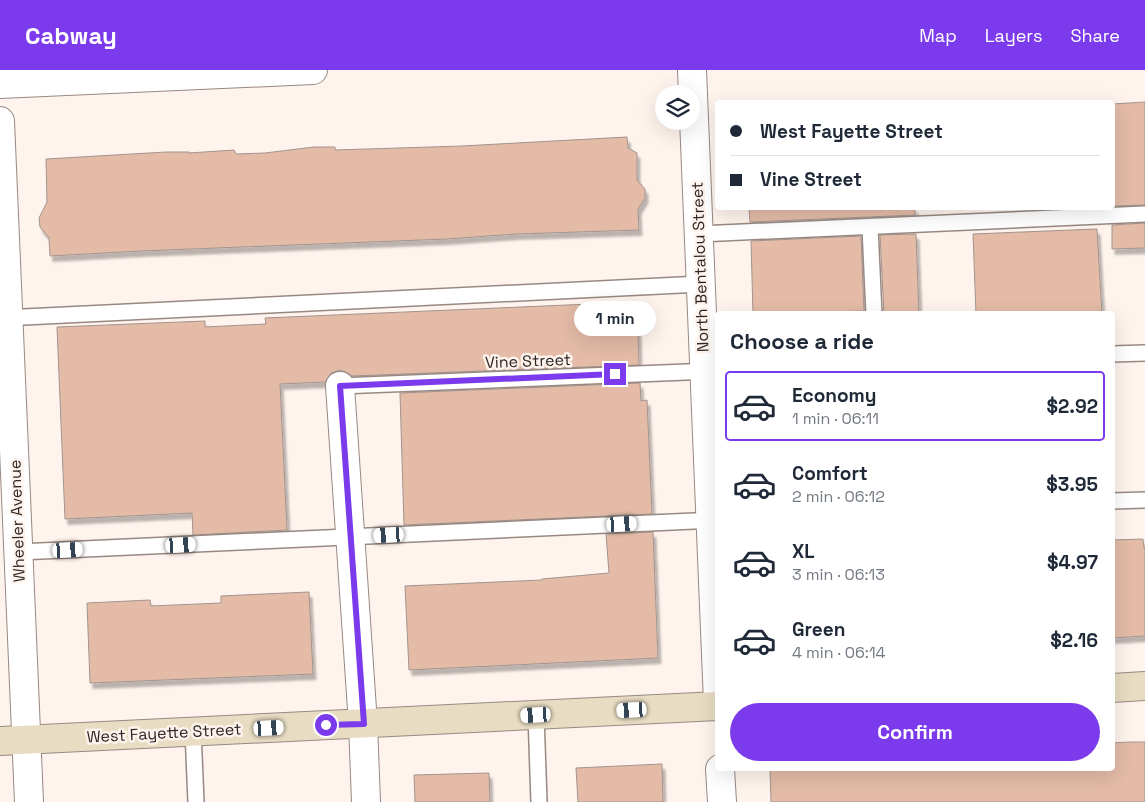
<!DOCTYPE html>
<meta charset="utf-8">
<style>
:root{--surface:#fff;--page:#f2f2f3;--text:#1f2937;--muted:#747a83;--line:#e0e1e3;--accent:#7c3aed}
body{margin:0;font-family:"Space Grotesk",sans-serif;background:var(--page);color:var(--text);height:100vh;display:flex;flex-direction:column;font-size:19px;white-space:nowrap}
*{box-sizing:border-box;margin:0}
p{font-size:16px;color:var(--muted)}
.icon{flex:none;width:28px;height:28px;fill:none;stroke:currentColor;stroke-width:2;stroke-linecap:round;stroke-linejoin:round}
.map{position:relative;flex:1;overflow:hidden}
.details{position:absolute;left:715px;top:241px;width:400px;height:460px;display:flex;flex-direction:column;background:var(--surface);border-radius:5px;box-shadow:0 5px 20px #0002}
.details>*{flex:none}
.hud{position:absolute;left:715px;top:30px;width:400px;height:110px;border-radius:5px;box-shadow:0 5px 20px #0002;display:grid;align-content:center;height:110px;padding:0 15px;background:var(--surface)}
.buttons{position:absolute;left:655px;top:15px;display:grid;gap:10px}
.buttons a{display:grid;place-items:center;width:45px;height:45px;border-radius:50%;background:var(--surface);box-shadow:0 5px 20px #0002;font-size:25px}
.end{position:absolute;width:22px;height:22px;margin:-11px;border:6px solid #7c3aed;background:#fff;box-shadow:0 0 0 2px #fff}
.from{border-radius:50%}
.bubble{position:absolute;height:35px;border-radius:18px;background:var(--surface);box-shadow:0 5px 20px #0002;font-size:16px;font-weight:700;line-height:35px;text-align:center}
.car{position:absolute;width:15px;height:30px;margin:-15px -8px;border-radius:6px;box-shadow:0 0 4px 1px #0007;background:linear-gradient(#fff 24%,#345 0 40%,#fff 0 76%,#345 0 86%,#fff 0)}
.hud b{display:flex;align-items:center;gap:18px;height:48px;font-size:19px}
.hud b+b{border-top:1px solid var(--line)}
.hud i{width:12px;height:12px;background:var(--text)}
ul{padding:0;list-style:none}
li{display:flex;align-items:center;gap:15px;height:70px;margin:0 10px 8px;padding:0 5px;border:2px solid transparent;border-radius:5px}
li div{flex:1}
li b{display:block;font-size:19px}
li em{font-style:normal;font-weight:700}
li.selected{border-color:var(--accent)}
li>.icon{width:45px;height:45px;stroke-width:1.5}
h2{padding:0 15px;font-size:22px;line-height:60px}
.button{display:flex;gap:10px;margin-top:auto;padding:10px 15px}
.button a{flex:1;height:58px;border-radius:30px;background:var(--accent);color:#fff;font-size:20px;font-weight:700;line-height:58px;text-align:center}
header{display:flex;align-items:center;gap:30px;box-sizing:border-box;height:70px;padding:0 25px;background:var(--accent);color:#fff}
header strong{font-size:24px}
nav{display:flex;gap:28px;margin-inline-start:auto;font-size:18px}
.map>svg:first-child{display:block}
.building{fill:#e3bba7;stroke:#a2948e;filter:url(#shadow)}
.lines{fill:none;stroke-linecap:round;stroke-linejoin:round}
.lane-casing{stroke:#978982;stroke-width:18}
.street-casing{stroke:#978982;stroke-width:30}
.secondary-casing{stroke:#978982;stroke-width:30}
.lane{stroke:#fff;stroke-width:15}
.street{stroke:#fff;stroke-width:28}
.secondary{stroke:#e8ddc3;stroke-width:28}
.route{stroke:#7c3aed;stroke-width:6}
.labels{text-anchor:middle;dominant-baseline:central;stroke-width:5;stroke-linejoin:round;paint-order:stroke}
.street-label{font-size:16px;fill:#2c2624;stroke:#fff3ed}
</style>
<header>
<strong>Cabway</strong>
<nav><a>Map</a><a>Layers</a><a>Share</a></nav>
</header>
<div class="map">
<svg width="1145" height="732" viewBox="0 0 1145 732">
<defs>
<filter id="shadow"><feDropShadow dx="3" dy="5.5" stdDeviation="1" flood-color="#0004"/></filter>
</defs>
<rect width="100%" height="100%" fill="#fff3ed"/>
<!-- building -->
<g class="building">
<polygon points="1145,32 1145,135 1112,136 1112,34"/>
<polygon points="627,67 628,78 637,83 637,110 645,119 645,128 638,139 639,160 516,164 447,169 140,181 50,186 49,168 40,157 39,148 47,132 46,89 166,82 189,82 189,83 234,80 236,84 265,83 314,77 335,77 335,80 462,76"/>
<polygon points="749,138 915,138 915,145 750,152"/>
<polygon points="1145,153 1145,178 1112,179 1112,155"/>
<polygon points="1097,159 1102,244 976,244 973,164"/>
<polygon points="916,164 919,244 884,244 880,165"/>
<polygon points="861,166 864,241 753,244 751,171"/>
<polygon points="637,232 639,295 352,306 346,302 339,300 331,303 325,312 280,314 287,460 193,465 192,443 65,449 57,257 205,251 205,257 266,254 265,248"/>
<polygon points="640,313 641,331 647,330 652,444 404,455 400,323"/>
<polygon points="653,462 658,588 409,600 405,516 542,510 542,509 609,503 606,464"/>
<polygon points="1143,469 1144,478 1145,477 1145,566 1112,568 1112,470"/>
<polygon points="309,522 313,604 90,613 87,533 150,530 151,536 221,533 221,526"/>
<polygon points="1130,672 1145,672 1145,732 771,732 770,699 1112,699 1112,673"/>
<polygon points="662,694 663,732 578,732 576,698"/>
<polygon points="489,703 490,732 415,732 414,705"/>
</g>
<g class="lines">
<defs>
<g id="lane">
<polyline points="870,157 874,244"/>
<polyline points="699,164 1145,144"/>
<polyline points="3,248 701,214"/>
<polyline points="1112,284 1145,283"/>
<polyline points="340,316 711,301"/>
<polyline points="1112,431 1145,430"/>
<polyline points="19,482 716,450"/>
<polyline points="536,645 539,732"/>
<polyline points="193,661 196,732"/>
</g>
<g id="street">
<polyline points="692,0 718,633"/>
<polyline points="0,14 313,0"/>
<polyline points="0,51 29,732"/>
<polyline points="340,316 363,654 366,732"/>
<polyline points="720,699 722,732"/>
</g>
<g id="secondary">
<polyline points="1112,618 1145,616"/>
<polyline points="0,671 718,636"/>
</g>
</defs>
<!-- lane casing -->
<use href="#lane" class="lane-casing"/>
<!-- street casing -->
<use href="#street" class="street-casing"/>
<!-- secondary casing -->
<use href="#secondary" class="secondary-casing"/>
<!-- lane -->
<use href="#lane" class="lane"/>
<!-- street -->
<use href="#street" class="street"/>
<!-- secondary -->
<use href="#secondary" class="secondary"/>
</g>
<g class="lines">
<!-- route -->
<polyline class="route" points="326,655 364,654 340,316 615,304"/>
</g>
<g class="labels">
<!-- street labels -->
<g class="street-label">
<text transform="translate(700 197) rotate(-92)">North Bentalou Street</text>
<text transform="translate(528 291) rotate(-2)">Vine Street</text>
<text transform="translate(17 451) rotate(-92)">Wheeler Avenue</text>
<text transform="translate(164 663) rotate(-3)">West Fayette Street</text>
</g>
</g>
</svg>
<div class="buttons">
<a><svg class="icon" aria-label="layers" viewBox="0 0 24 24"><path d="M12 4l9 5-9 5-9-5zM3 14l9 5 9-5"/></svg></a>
</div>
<i class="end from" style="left:326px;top:655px"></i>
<i class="end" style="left:615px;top:304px"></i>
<div class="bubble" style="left:574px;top:231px;width:82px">1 min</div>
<i class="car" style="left:622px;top:454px;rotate:87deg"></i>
<i class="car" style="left:389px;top:465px;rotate:267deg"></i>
<i class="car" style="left:181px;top:475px;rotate:87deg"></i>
<i class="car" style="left:68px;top:480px;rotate:87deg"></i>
<i class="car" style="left:632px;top:640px;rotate:267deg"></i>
<i class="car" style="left:536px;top:645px;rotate:267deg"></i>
<i class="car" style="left:269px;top:658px;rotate:87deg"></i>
<div class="hud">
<b><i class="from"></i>West Fayette Street</b>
<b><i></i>Vine Street</b>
</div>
<section class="details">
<h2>Choose a ride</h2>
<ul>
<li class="selected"><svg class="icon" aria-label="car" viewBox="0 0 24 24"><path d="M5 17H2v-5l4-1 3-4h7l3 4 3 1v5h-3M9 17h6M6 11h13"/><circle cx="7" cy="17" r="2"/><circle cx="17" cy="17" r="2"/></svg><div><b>Economy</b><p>1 min · 06:11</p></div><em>$2.92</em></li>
<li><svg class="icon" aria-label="car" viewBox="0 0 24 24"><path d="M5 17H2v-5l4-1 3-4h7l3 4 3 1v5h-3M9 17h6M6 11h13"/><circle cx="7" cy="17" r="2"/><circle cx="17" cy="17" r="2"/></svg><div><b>Comfort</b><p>2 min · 06:12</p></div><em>$3.95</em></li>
<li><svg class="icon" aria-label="car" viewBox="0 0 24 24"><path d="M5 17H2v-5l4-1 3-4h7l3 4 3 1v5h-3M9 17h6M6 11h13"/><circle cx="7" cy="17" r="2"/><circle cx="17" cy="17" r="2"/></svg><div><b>XL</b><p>3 min · 06:13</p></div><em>$4.97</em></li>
<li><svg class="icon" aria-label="car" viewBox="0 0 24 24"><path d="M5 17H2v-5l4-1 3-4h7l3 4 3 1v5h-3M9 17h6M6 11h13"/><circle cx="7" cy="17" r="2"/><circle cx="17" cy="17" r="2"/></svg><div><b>Green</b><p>4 min · 06:14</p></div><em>$2.16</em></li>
</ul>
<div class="button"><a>Confirm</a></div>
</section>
</div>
